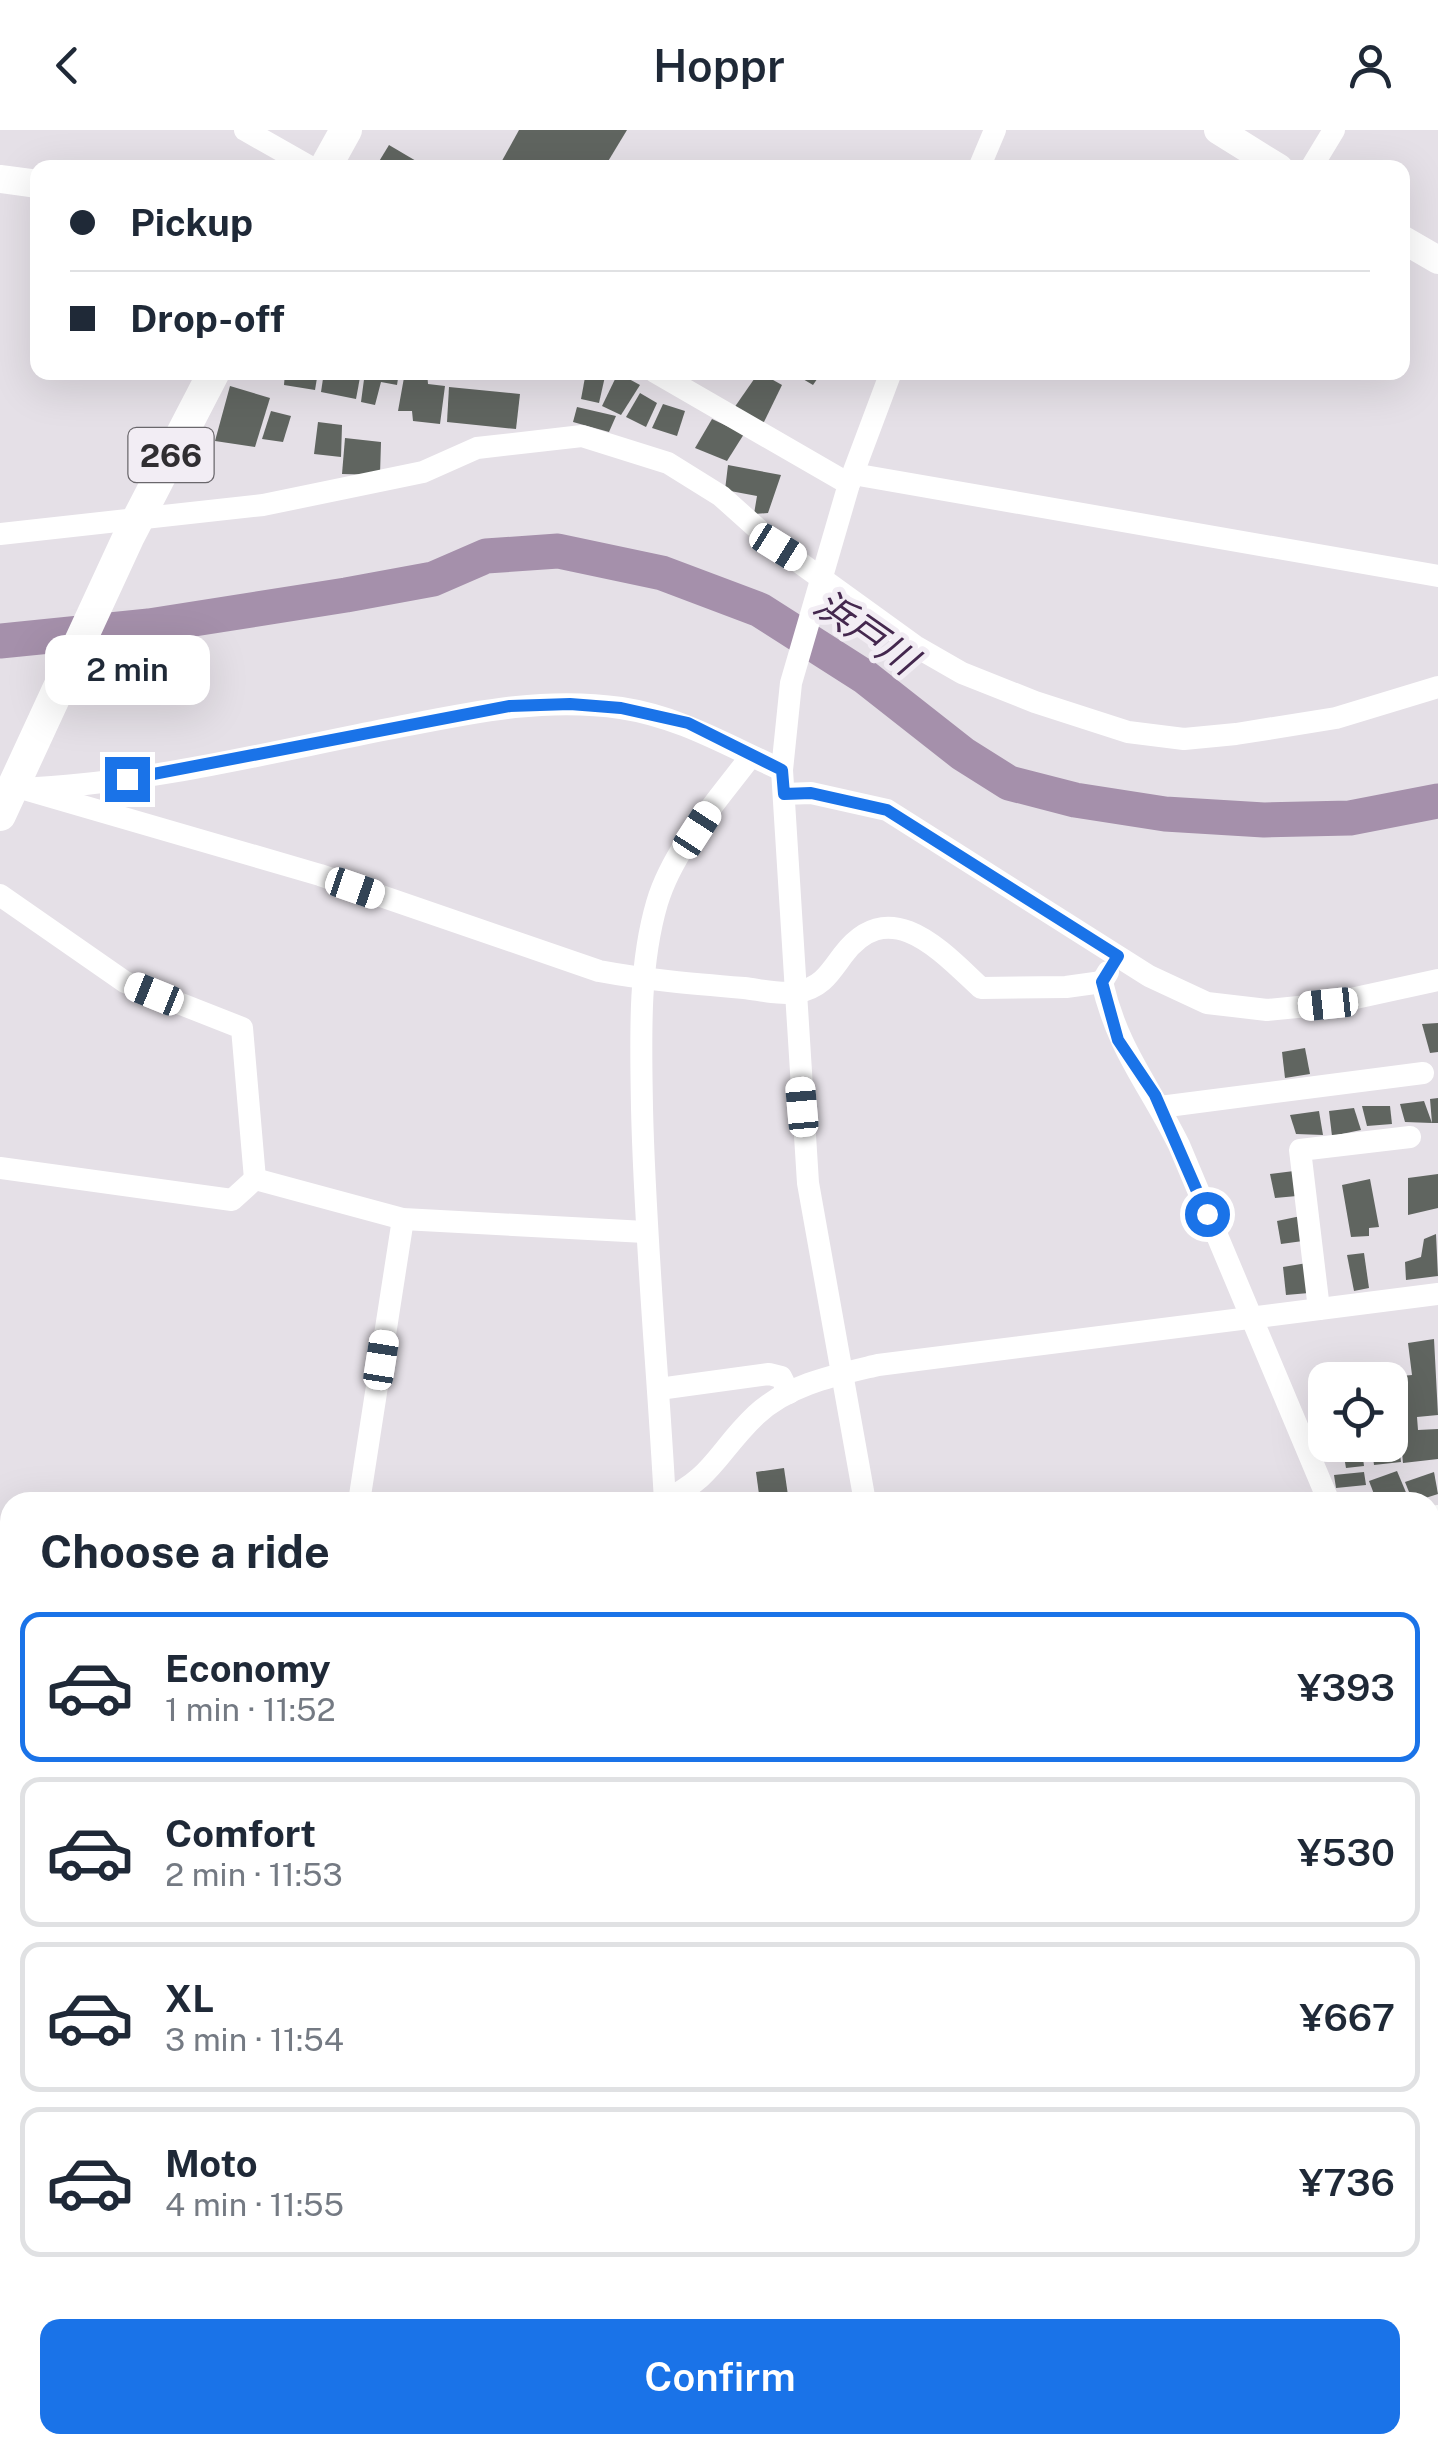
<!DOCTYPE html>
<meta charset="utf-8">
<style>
:root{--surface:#fff;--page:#f2f2f3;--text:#1f2937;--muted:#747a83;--line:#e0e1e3;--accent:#1a73e8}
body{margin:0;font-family:"Public Sans","Noto Sans JP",sans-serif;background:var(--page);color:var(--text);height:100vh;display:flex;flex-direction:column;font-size:38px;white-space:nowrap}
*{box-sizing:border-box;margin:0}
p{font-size:32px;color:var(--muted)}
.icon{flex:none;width:55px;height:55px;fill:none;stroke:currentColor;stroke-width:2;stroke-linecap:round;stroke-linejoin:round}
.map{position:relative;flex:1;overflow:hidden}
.panel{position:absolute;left:0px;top:1362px;width:1440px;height:962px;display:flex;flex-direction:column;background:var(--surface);border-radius:30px 30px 0 0;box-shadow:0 10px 40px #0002}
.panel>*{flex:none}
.banner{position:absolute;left:30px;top:30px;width:1380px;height:220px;border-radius:20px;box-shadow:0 10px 40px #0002;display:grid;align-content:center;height:220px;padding:0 40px;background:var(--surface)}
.fabs{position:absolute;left:1308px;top:1232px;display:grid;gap:20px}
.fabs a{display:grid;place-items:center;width:100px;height:100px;border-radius:20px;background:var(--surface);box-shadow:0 10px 40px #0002;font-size:50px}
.end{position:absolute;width:45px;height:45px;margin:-22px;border:12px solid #1a73e8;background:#fff;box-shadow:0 0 0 5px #fff}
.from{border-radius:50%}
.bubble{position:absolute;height:70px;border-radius:20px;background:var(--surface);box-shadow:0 10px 40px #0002;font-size:32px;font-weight:600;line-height:70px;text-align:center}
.car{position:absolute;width:30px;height:60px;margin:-30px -15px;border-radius:12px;box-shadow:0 0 8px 2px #0007;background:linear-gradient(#fff 24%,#345 0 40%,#fff 0 76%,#345 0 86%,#fff 0)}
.banner b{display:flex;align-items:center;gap:35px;height:95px;font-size:38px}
.banner b+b{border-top:2px solid var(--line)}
.banner i{width:25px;height:25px;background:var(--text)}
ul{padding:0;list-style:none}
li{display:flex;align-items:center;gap:30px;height:150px;margin:0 20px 15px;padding:0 20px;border:5px solid var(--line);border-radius:20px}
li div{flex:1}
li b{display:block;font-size:38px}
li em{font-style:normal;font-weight:600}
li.on{border-color:var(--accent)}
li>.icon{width:90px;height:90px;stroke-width:1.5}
h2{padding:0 40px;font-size:45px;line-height:120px}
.primary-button{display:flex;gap:20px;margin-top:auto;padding:20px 40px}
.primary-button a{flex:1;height:115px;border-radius:20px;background:var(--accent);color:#fff;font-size:40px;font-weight:600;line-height:115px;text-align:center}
header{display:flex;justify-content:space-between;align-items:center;height:130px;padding:0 40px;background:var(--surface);font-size:45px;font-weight:600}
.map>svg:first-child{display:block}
.green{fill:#ccbad2}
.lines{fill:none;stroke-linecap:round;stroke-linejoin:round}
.river{stroke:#a590ab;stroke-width:35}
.building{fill:#606560}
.minor{stroke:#fff;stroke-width:22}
.major{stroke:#fff;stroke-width:28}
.highway{stroke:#fff;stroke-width:32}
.route{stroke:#1a73e8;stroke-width:12}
.labels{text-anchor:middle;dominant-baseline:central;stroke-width:10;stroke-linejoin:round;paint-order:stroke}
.shield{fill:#f2edf4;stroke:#6a676c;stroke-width:2.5}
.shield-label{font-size:32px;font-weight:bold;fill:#302e31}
.water-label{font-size:38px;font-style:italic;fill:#44274e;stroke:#f2edf4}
</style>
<header><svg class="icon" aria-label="back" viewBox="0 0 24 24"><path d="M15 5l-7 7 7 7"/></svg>Hoppr<svg class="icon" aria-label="person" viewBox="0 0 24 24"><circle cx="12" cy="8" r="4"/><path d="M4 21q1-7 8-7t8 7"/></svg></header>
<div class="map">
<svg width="1438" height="2324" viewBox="0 0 1438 2324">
<rect width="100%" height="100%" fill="#e5e0e7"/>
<!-- green -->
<g class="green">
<polygon points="1438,1594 1438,1650 1430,1652 1430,1595"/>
<polygon points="0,2088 10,2094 10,2197 0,2191"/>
<polygon points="179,2315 342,2315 350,2324 189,2324"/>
</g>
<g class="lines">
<!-- river -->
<polyline class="river" points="0,511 149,496 346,465 433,449 486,426 558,421 662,443 760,480 865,547 963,624 1009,653 1075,670 1165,684 1264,690 1350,688 1438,671"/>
</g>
<!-- building -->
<g class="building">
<polygon points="519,0 627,0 604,38 498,38"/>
<polygon points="389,15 428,38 375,38"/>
<polygon points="285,242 318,242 315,260 284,255"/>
<polygon points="324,242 361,242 356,269 321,262"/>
<polygon points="365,242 399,242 397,255 381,252 375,275 361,272"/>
<polygon points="405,242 427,242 428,254 445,256 440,294 413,291 412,281 398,281"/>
<polygon points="586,242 606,242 599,273 581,269"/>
<polygon points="759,242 782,255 763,294 734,278"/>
<polygon points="791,242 822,242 813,255"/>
<polygon points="618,243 640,255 621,285 602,276"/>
<polygon points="230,256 270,268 255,317 215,311"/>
<polygon points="449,257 520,264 516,299 447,292"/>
<polygon points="640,263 657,273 646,297 626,287"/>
<polygon points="663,274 685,281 677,306 652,298"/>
<polygon points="577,277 616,286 609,302 573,292"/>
<polygon points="271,281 291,286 283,312 262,309"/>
<polygon points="712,289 744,304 727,331 695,318"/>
<polygon points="318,292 342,295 341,327 314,324"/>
<polygon points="345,308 381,312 380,345 342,344"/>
<polygon points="728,335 781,345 768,383 754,384 757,366 725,360"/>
<polygon points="1438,893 1438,922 1430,923 1422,894"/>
<polygon points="1305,918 1310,944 1285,948 1282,922"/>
<polygon points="1438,968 1438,993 1432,993 1405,992 1400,974 1424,971 1432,993 1430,969"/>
<polygon points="1362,976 1390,976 1392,994 1367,996"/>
<polygon points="1354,978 1361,1000 1332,1006 1329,981"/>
<polygon points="1319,981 1323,1005 1296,1004 1290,985"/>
<polygon points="1294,1041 1297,1066 1275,1068 1270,1044"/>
<polygon points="1438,1044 1438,1078 1408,1085 1408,1048"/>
<polygon points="1370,1049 1379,1097 1369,1098 1369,1106 1351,1107 1342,1055"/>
<polygon points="1301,1086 1303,1111 1281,1114 1277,1091"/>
<polygon points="1436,1104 1438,1146 1406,1150 1405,1132 1421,1127 1424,1109"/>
<polygon points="1364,1123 1369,1158 1354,1161 1347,1125"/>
<polygon points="1307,1133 1309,1163 1286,1165 1283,1137"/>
<polygon points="1434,1209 1438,1285 1417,1287 1418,1300 1438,1299 1438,1329 1403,1333 1401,1312 1390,1313 1390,1247 1412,1245 1408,1213"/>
<polygon points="1399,1315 1401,1332 1374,1335 1372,1318"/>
<polygon points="1362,1319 1364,1336 1346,1338 1343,1321"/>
<polygon points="784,1338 789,1372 760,1372 756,1342"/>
<polygon points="1397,1341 1410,1372 1377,1372 1369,1351"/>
<polygon points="1364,1342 1366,1355 1336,1358 1334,1345"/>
<polygon points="1434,1342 1438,1364 1413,1372 1405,1352"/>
<polygon points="1438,1434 1438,1452 1430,1455 1430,1437"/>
<polygon points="1433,1515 1438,1542 1430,1544 1430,1516"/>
<polygon points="0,1608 10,1610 10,1643 0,1641"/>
<polygon points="1436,1723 1438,1744 1430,1748 1430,1726"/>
<polygon points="0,1846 10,1847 10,1863 0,1862"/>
<polygon points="0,1885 10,1887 10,1923 0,1919"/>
<polygon points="0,1944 10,1947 1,1981 0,1981"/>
<polygon points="1438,1974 1438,2007 1430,2008 1430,1975"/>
<polygon points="1438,2011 1438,2034 1430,2035 1430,2012"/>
<polygon points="1438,2039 1438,2062 1430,2063 1430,2040"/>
<polygon points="1438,2082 1438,2105 1430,2106 1430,2083"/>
<polygon points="1438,2119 1438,2146 1436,2147 1434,2137 1430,2138 1430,2120"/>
<polygon points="1438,2265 1438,2295 1430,2296 1430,2267"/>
<polygon points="555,2315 603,2315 602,2324 554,2324"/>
<polygon points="1329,2315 1349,2315 1344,2324 1328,2324"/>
<polygon points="1384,2315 1415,2315 1422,2318 1419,2324 1385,2324 1380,2321"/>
<polygon points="817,2316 858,2315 861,2324 814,2324"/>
<polygon points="784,2317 808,2318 808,2324 783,2324"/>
</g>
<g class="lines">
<!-- minor -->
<g class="minor">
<polyline points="245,0 312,38"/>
<polyline points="979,38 995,0"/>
<polyline points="1311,38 1334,0"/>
<polyline points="655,242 849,354"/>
<polyline points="853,344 1438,446"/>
<polyline points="0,404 263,375 423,342 477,318 582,306 668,333 721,366 778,417 915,516 962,543 1035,572 1128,602 1184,609 1236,604 1336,588 1438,557"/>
<path d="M 37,658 C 156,651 271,622 388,599 C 465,584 541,566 621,578 C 681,587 728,616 782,640"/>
<path d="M 24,659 L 320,745 L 599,841 C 647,850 695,854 744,858 C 761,860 781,865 798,862 C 822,857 829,844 843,825 C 890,763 941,821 981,858 L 1066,857 L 1102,852"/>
<polyline points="784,664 811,663 887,680 1149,846 1207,873 1267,880 1328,874 1438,850"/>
<polyline points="0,765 125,852 242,898 255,1049"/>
<path d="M 1108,842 L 1102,852 C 1118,921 1149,954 1179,1015 L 1329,1372"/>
<polyline points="1160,977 1423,943"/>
<polyline points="0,1038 232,1070 255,1049"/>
<polyline points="255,1049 403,1089 645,1102"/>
<polyline points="1319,1179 1300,1020 1410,1007"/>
<polyline points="659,1259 769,1244 781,1247 789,1263"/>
<polyline points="359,1372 403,1089"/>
<path d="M 661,1372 C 714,1348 717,1322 756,1285 C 789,1254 836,1245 878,1235 L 1438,1164"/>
<path d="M 665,1372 C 658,1241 645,1110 642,978 C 641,911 638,838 657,773 C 673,719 718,670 751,626"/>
<polyline points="865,1372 808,1053 782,640 791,553 849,354 891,242"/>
<polyline points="1430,1388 1438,1386"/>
<polyline points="0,1443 10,1442"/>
<polyline points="0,1592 10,1594"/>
<polyline points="1430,1676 1438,1699"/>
<polyline points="1430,1830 1438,1829"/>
<polyline points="0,1839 10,1841"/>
<polyline points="1430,2155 1438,2154"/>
<polyline points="1430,2254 1438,2253"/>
<polyline points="971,2315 973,2324"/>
<polyline points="773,2324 773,2315"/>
<polyline points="1032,2324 1095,2320"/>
<polyline points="1161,2324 1162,2315"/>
</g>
<!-- major -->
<g class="major">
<polyline points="1218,0 1279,38"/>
<polyline points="0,49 38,54"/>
<polyline points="1402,109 1438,130"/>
</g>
<!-- highway -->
<g class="highway">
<polyline points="325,38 346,0"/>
<polyline points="0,685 128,408 214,242"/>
</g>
</g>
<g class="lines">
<!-- route -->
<polyline class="route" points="127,649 510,576 570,574 621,578 688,593 782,640 784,664 811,663 887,680 1118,826 1102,852 1118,910 1155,965 1207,1084"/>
</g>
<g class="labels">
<!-- shield labels -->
<rect class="shield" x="128.5" y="298" width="85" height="54" rx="8"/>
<g class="shield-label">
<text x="171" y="325">266</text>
</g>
<!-- water labels -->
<g class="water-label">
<text transform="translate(866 502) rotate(35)">浜戸川</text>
</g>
</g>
</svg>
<div class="fabs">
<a><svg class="icon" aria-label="locate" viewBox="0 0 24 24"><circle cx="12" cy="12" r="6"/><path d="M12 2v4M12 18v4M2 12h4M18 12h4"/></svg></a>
</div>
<i class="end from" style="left:1207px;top:1084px"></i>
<i class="end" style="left:127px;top:649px"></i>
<div class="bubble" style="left:45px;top:505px;width:165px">2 min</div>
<i class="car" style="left:778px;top:417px;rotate:122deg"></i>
<i class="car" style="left:697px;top:700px;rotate:33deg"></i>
<i class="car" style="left:355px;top:758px;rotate:109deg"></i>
<i class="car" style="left:154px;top:864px;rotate:292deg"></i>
<i class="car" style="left:1328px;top:874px;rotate:264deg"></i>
<i class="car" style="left:802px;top:977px;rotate:355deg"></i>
<i class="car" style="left:381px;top:1230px;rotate:9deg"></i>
<div class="banner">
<b><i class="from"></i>Pickup</b>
<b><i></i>Drop-off</b>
</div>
<section class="panel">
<h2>Choose a ride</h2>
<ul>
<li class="on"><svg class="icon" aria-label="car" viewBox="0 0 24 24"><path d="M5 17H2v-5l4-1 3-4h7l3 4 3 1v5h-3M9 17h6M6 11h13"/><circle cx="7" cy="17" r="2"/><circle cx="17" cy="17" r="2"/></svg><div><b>Economy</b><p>1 min · 11:52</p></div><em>¥393</em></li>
<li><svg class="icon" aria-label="car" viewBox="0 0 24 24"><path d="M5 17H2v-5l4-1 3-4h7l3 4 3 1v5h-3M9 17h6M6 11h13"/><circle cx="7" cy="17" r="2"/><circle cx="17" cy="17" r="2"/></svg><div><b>Comfort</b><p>2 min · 11:53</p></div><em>¥530</em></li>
<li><svg class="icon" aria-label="car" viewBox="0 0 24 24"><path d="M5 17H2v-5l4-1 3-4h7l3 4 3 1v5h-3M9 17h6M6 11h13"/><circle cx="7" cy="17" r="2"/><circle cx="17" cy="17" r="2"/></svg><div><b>XL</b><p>3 min · 11:54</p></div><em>¥667</em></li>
<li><svg class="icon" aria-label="car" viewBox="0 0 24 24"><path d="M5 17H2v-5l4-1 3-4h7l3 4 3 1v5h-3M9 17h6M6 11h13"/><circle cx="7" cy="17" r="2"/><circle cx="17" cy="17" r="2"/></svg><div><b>Moto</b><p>4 min · 11:55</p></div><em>¥736</em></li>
</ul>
<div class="primary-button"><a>Confirm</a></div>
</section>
</div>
